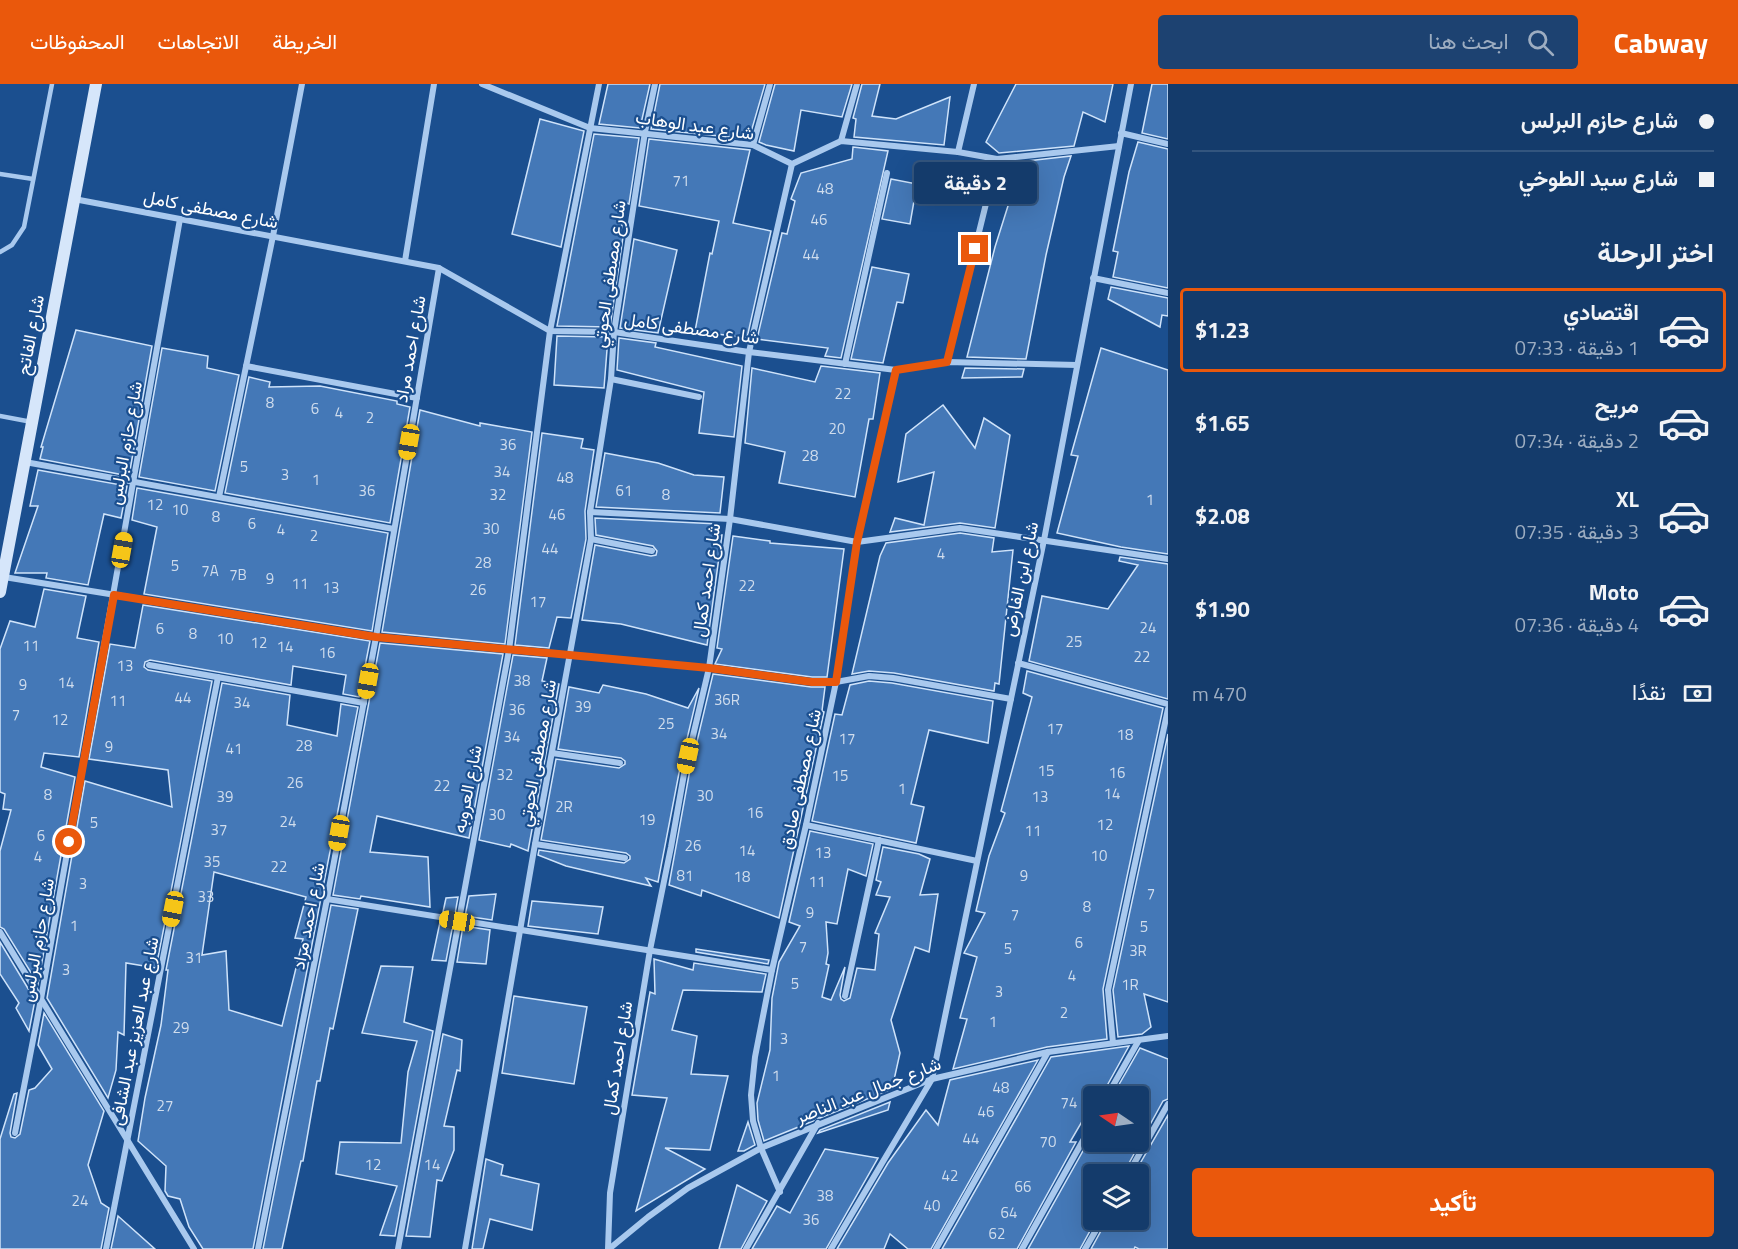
<!DOCTYPE html>
<html lang="ar">
<meta charset="utf-8">
<style>
:root{--surface:#143b6b;--page:#1d4271;--text:#f1f3f6;--muted:#9dadc1;--line:#33557e;--accent:#ea580c}
body{margin:0;font-family:"Titillium Web",Vazirmatn,sans-serif;background:var(--page);color:var(--text);direction:rtl;height:100vh;display:flex;flex-direction:column;font-size:22px;white-space:nowrap}
*{box-sizing:border-box;margin:0}
p{font-size:20px;color:var(--muted)}
.icon{flex:none;width:33px;height:33px;fill:none;stroke:currentColor;stroke-width:2;stroke-linecap:round;stroke-linejoin:round}
.map{position:relative;flex:1;overflow:hidden;direction:ltr}
.side{display:flex;flex-direction:column;background:var(--surface);width:570px}
.side>*{flex:none}
.banner{display:grid;align-content:center;height:132px;padding:0 24px;background:var(--surface)}
.needle{width:39px;rotate:283deg}
.fabs{position:absolute;left:1083px;top:1002px;display:grid;gap:12px}
.fabs a{display:grid;place-items:center;width:66px;height:66px;border-radius:6px;background:var(--surface);box-shadow:0 6px 24px #0002,0 0 0 2px var(--line);font-size:30px}
.end{position:absolute;width:27px;height:27px;margin:-14px;border:8px solid #ea580c;background:#fff;box-shadow:0 0 0 3px #fff}
.from{border-radius:50%}
.bubble{position:absolute;height:42px;border-radius:6px;background:var(--surface);box-shadow:0 6px 24px #0002,0 0 0 2px var(--line);font-size:20px;font-weight:700;line-height:42px;text-align:center;direction:rtl}
.car{position:absolute;width:18px;height:36px;margin:-18px -9px;border-radius:8px;box-shadow:0 0 4px 2px #0007;background:linear-gradient(#f5c518 24%,#345 0 40%,#f5c518 0 76%,#345 0 86%,#f5c518 0)}
.banner b{display:flex;align-items:center;gap:21px;height:57px;font-size:22px}
.banner b+b{border-top:2px solid var(--line)}
.banner i{width:15px;height:15px;background:var(--text)}
ul{padding:0;list-style:none}
li{display:flex;align-items:center;gap:18px;height:84px;margin:0 12px 9px;padding:0 12px;border:3px solid transparent;border-radius:6px}
li div{flex:1}
li b{display:block;font-size:22px}
li em{font-style:normal;font-weight:700}
li.selected{border-color:var(--accent)}
li>.icon{width:54px;height:54px;stroke-width:1.5}
h2{padding:0 24px;font-size:27px;line-height:72px}
.pay{display:flex;align-items:center;gap:15px;height:66px;padding:0 24px;font-size:22px}
.pay p{margin-inline-start:auto}
.button{display:flex;gap:12px;margin-top:auto;padding:12px 24px}
.button a{flex:1;height:69px;border-radius:6px;background:var(--accent);color:#fff;font-size:24px;font-weight:700;line-height:69px;text-align:center}
header{display:flex;align-items:center;gap:36px;box-sizing:border-box;height:84px;padding:0 30px;background:var(--accent);color:#fff}
header strong{font-size:28px}
nav{display:flex;gap:33px;margin-inline-start:auto;font-size:21px}
.search{width:420px;height:54px;background:var(--page);display:flex;align-items:center;gap:15px;box-sizing:border-box;padding:0 21px;border-radius:6px;color:var(--muted);font-size:22px}
main{display:flex;flex:1;min-height:0}
.map>svg:first-child{display:block}
.building{fill:#4478b7;stroke:#cfe3fa;stroke-width:1.5;fill-rule:evenodd}
.lines{fill:none;stroke-linecap:round;stroke-linejoin:round}
.lane{stroke:#a9c9ee;stroke-width:4.5}
.street{stroke:#a9c9ee;stroke-width:6}
.secondary{stroke:#d6e6fa;stroke-width:12}
.route{stroke:#ea580c;stroke-width:8}
.labels{text-anchor:middle;dominant-baseline:central;stroke-width:4.5;stroke-linejoin:round;paint-order:stroke}
.number-label{font-size:15px;fill:#d0dded}
.street-label{font-size:18px;fill:#fff;stroke:#1b4f8f}
</style>
<header>
<strong>Cabway</strong>
<div class="search"><svg class="icon" aria-label="search" viewBox="0 0 24 24"><circle cx="10" cy="10" r="6"/><path d="M15 15l6 6"/></svg>ابحث هنا</div>
<nav><a>الخريطة</a><a>الاتجاهات</a><a>المحفوظات</a></nav>
</header>
<main>
<section class="side">
<div class="banner">
<b><i class="from"></i>شارع حازم البرلس</b>
<b><i></i>شارع سيد الطوخي</b>
</div>
<h2>اختر الرحلة</h2>
<ul>
<li class="selected"><svg class="icon" aria-label="car" viewBox="0 0 24 24"><path d="M5 17H2v-5l4-1 3-4h7l3 4 3 1v5h-3M9 17h6M6 11h13"/><circle cx="7" cy="17" r="2"/><circle cx="17" cy="17" r="2"/></svg><div><b>اقتصادي</b><p>1 دقيقة · 07:33</p></div><em>$1.23</em></li>
<li><svg class="icon" aria-label="car" viewBox="0 0 24 24"><path d="M5 17H2v-5l4-1 3-4h7l3 4 3 1v5h-3M9 17h6M6 11h13"/><circle cx="7" cy="17" r="2"/><circle cx="17" cy="17" r="2"/></svg><div><b>مريح</b><p>2 دقيقة · 07:34</p></div><em>$1.65</em></li>
<li><svg class="icon" aria-label="car" viewBox="0 0 24 24"><path d="M5 17H2v-5l4-1 3-4h7l3 4 3 1v5h-3M9 17h6M6 11h13"/><circle cx="7" cy="17" r="2"/><circle cx="17" cy="17" r="2"/></svg><div><b>XL</b><p>3 دقيقة · 07:35</p></div><em>$2.08</em></li>
<li><svg class="icon" aria-label="car" viewBox="0 0 24 24"><path d="M5 17H2v-5l4-1 3-4h7l3 4 3 1v5h-3M9 17h6M6 11h13"/><circle cx="7" cy="17" r="2"/><circle cx="17" cy="17" r="2"/></svg><div><b>Moto</b><p>4 دقيقة · 07:36</p></div><em>$1.90</em></li>
</ul>
<div class="pay"><svg class="icon" aria-label="cash" viewBox="0 0 24 24"><path d="M3 7h18v10H3z"/><circle cx="12" cy="12" r="2"/></svg>نقدًا<p>470 m</p></div>
<div class="button"><a>تأكيد</a></div>
</section>
<div class="map">
<svg width="1168" height="1165" viewBox="0 0 1168 1165">
<rect width="100%" height="100%" fill="#1b4f8f"/>
<!-- building -->
<g class="building">
<polygon points="608,0 650,0 640,44 599,40"/>
<polygon points="660,0 765,0 749,55 651,45"/>
<polygon points="775,0 852,0 842,33 801,26 794,67 766,61 759,58"/>
<polygon points="862,0 880,0 872,32 896,35 950,13 944,61 854,53 856,35 853,34"/>
<polygon points="1016,0 1113,0 1105,38 1083,28 1074,62 999,69 986,58"/>
<polygon points="1152,0 1168,0 1168,55 1142,49"/>
<polygon points="540,35 584,47 561,163 512,150"/>
<polygon points="594,50 639,54 629,120 626,119 620,152 623,153 610,243 557,242"/>
<polygon points="649,55 750,66 733,139 771,147 747,254 695,247 710,169 712,170 719,137 639,122"/>
<polygon points="1138,58 1168,65 1168,204 1113,193 1118,168 1113,167 1129,88"/>
<polygon points="853,63 888,67 841,274 825,272 828,264 757,255 782,149 787,150 795,117 791,115 801,89 852,75"/>
<polygon points="1071,72 1064,93 1046,171 1026,275 967,273 995,163 1019,87 1010,79"/>
<polygon points="891,95 917,100 910,140 882,135"/>
<polygon points="634,155 677,166 658,249 620,244"/>
<polygon points="872,183 909,190 903,219 897,218 883,279 851,275"/>
<polygon points="1111,203 1168,214 1168,232 1162,231 1160,243 1108,215"/>
<polygon points="76,246 152,262 129,392 40,375 43,363 41,363"/>
<polygon points="557,252 608,253 604,304 554,301"/>
<polygon points="619,254 656,259 655,263 742,282 734,353 699,349 704,308 617,286"/>
<polygon points="162,264 208,272 207,284 239,291 215,407 139,393"/>
<polygon points="1101,264 1168,286 1168,470 1121,463 1057,449 1078,372 1071,371"/>
<polygon points="821,282 880,289 873,335 869,335 855,413 779,399 785,368 745,359 752,284 815,298"/>
<polygon points="965,284 1024,285 1022,293 962,294"/>
<polygon points="249,293 270,298 269,303 320,302 397,317 397,320 410,323 390,439 225,409"/>
<polygon points="943,321 975,364 984,334 1010,351 995,444 960,439 890,448 895,434 924,441 934,388 898,398 906,350"/>
<polygon points="420,326 480,342 480,339 532,348 505,560 382,548"/>
<polygon points="542,349 583,355 581,364 594,366 585,427 586,455 571,534 557,533 549,564 515,561"/>
<polygon points="605,369 658,379 694,391 724,393 720,429 596,423"/>
<polygon points="38,386 127,402 121,434 104,430 88,501 46,494 47,489 15,489 38,422 30,422"/>
<polygon points="137,404 388,449 372,547 144,510 157,443 132,436"/>
<polygon points="595,434 719,440 718,451 722,451 707,561 621,540 582,536 595,461 651,472 656,471 657,467 653,462 596,451"/>
<polygon points="960,449 994,454 992,468 1013,466 999,600 995,599 994,607 894,589 869,587 852,590 880,472 886,459"/>
<polygon points="733,452 770,457 770,459 844,465 827,593 812,593 715,580 722,565 717,564"/>
<polygon points="1120,473 1168,480 1168,615 1029,577 1042,512 1108,525 1138,481 1119,477"/>
<polygon points="44,505 86,512 77,554 99,558 79,673 44,669 41,683 75,693 38,900 4,845 0,843 0,767 11,726 3,725 5,710 0,708 0,565 10,537 35,543"/>
<polygon points="143,521 370,557 359,613 343,610 346,591 293,582 291,601 150,576 145,578 144,583 148,586 212,597 156,884 126,879 124,951 118,948 116,986 108,1014 47,914 85,697 172,723 168,686 89,675 110,560 135,564"/>
<polygon points="380,559 503,570 469,754 377,732 370,768 428,773 430,823 361,812 360,815 333,811"/>
<polygon points="513,571 547,574 542,597 559,600 528,767 511,760 510,763 479,756"/>
<polygon points="1027,587 1163,624 1103,905 1107,955 1047,963 953,985 967,935 960,934 977,873 964,869 985,829 976,827 989,772 1005,729 1001,727 1032,613 1023,609"/>
<polygon points="713,590 811,603 825,603 822,627 824,628 779,834 702,806 701,812 669,801 689,691"/>
<polygon points="869,597 892,599 993,617 988,659 929,646 911,720 924,723 916,759 812,737 835,630 842,631 850,601"/>
<path d="M 222,599 L 290,611 L 287,641 L 337,652 L 341,620 L 358,623 L 253,1165 L 203,1165 L 189,1143 L 180,1115 L 168,1112 L 165,1107 L 166,1082 L 138,1057 L 145,1014 L 161,941 L 168,886 L 166,886 ZM 214,788 L 306,813 L 295,854 L 303,855 L 282,942 L 229,926 L 226,867 L 202,871 Z"/>
<polygon points="603,601 646,610 688,624 699,604 679,689 658,798 646,794 651,802 566,782 538,771 539,766 624,779 630,775 630,772 626,769 541,756 556,675 619,684 625,680 625,677 621,674 558,665 569,603 599,609"/>
<polygon points="1168,650 1168,918 1144,910 1151,943 1142,950 1118,953 1113,906"/>
<polygon points="810,747 873,760 866,792 848,785 837,840 826,838 828,869 826,880 829,881 822,913 831,916 845,883 840,911 841,915 844,917 850,914 857,884 875,886 879,850 875,849 890,813 876,811 881,798 876,796 883,763 919,770 930,775 920,811 938,810 929,868 915,863 891,936 900,969 892,1005 820,1034 816,1034 813,1037 764,1057 758,1036 757,1019 770,966 772,914 779,878 800,842 789,838"/>
<polygon points="496,810 492,836 465,832 469,812"/>
<polygon points="458,813 455,830 443,828 446,814"/>
<polygon points="532,817 603,823 598,850 528,842"/>
<polygon points="331,821 358,825 333,945 330,944 320,997 317,997 303,1077 301,1077 282,1165 263,1165"/>
<polygon points="440,838 453,840 446,877 432,876"/>
<polygon points="463,842 490,846 486,880 457,878"/>
<polygon points="0,858 35,916 29,947 16,924 19,919 0,890"/>
<polygon points="696,865 769,876 768,880 696,868"/>
<polygon points="654,875 693,886 694,879 766,890 762,908 683,906 672,946 697,952 691,990 728,992 710,1066 665,1064 705,1085 636,1127 667,1014 632,1011 650,908 655,910"/>
<polygon points="381,882 413,883 404,938 433,947 395,1152 380,1151 397,1102 336,1090 340,1058 401,1059 408,988 417,957 362,949"/>
<polygon points="514,912 587,923 574,1000 502,989"/>
<polygon points="44,929 104,1027 88,1081 101,1119 109,1124 101,1165 0,1165 0,1055 14,1010 17,1009 10,1049 11,1053 15,1054 20,1050 29,1006 35,1004 52,985 38,961"/>
<polygon points="443,950 462,956 460,987 457,986 444,1042 454,1043 454,1066 442,1097 437,1096 430,1153 406,1152"/>
<polygon points="1129,962 1104,1007 1100,1005 1096,1012 1094,1012 1094,1017 1070,1058 1076,1058 1017,1165 942,1165 1051,973"/>
<polygon points="1140,964 1168,975 1168,1015 1163,1017 1123,1090 1094,1090 1094,1136 1096,1136 1080,1165 1028,1165 1088,1058 1120,1058 1138,1061 1138,1012 1113,1011"/>
<polygon points="1038,976 931,1165 908,1165 890,1150 884,1165 837,1165 888,1079 926,1026 938,1041 950,996"/>
<polygon points="890,1018 888,1026 818,1049 820,1046"/>
<polygon points="1168,1031 1168,1165 1139,1165 1135,1163 1134,1165 1091,1165 1107,1136 1138,1136 1138,1090 1134,1090"/>
<polygon points="748,1038 755,1061 744,1067 738,1067"/>
<polygon points="825,1065 878,1074 826,1165 752,1165 777,1122 790,1129"/>
<polygon points="486,1075 503,1081 501,1091 539,1100 532,1146 490,1135 483,1165 472,1165"/>
<polygon points="737,1101 767,1117 741,1165 719,1165"/>
<polygon points="118,1132 155,1165 111,1165"/>
</g>
<g class="lines">
<!-- lane -->
<g class="lane">
<polyline points="0,90 33,95"/>
<polyline points="0,168 12,161 24,143 52,0"/>
<polyline points="0,332 32,338"/>
</g>
<!-- street -->
<g class="street">
<polyline points="482,0 590,44 753,61 792,80 841,57 958,68 997,75 1119,62"/>
<polyline points="1121,49 1168,60"/>
<polyline points="841,57 857,0"/>
<polyline points="753,61 770,0"/>
<polyline points="958,68 974,0"/>
<polyline points="74,115 439,184 550,247 614,248 749,268 896,286 947,278 1077,281"/>
<polyline points="405,177 434,0"/>
<polyline points="1093,194 1168,209"/>
<polyline points="947,278 997,75"/>
<polyline points="845,280 887,89"/>
<polyline points="246,282 417,314"/>
<polyline points="611,295 699,313"/>
<polyline points="25,378 394,445"/>
<polyline points="219,413 273,152 302,0"/>
<polyline points="590,428 730,435 857,458 960,444 1168,475"/>
<polyline points="591,455 652,467"/>
<polyline points="4,493 376,553 709,584 812,598 836,598 869,592 893,594 1011,615"/>
<polyline points="1018,579 1168,620"/>
<polyline points="149,581 364,619"/>
<polyline points="552,669 620,679"/>
<polyline points="806,741 977,777"/>
<polyline points="535,760 625,774"/>
<polyline points="327,815 772,886"/>
<polyline points="0,848 194,1165"/>
<polyline points="845,912 879,756"/>
<polyline points="1113,959 1108,906 1168,625"/>
<polyline points="1107,1012 1139,956"/>
<polyline points="15,1049 41,915 180,135"/>
<polyline points="1128,1090 1168,1020"/>
<polyline points="780,1108 761,1064 753,1037 751,1011 755,973 772,886 806,741 836,598 857,458 896,286"/>
<polyline points="106,1165 218,593"/>
<polyline points="258,1165 327,815 376,553 439,184"/>
<polyline points="398,1165 509,566 550,247 599,0"/>
<polyline points="465,1165 535,760 591,455 590,428 611,295 614,248 645,48 655,0"/>
<polyline points="608,1165 610,1109 650,866 671,763 684,690 709,584 730,435 749,268 792,80"/>
<polyline points="609,1165 648,1133 688,1104 761,1064 932,995 1048,968 1168,952"/>
<polyline points="746,1165 818,1039"/>
<polyline points="831,1165 932,995 1044,456 1131,0"/>
<polyline points="936,1165 1048,968"/>
<polyline points="1022,1165 1094,1037"/>
<polyline points="1085,1165 1102,1136"/>
</g>
<!-- secondary -->
<polyline class="secondary" points="0,508 96,0"/>
</g>
<g class="lines">
<!-- route -->
<polyline class="route" points="69,758 114,511 376,553 709,584 812,598 836,598 857,458 896,286 947,278 975,165"/>
</g>
<g class="labels">
<!-- number labels -->
<g class="number-label">
<text x="681" y="96">71</text>
<text x="825" y="104">48</text>
<text x="819" y="135">46</text>
<text x="811" y="170">44</text>
<text x="843" y="309">22</text>
<text x="270" y="318">8</text>
<text x="315" y="324">6</text>
<text x="339" y="328">4</text>
<text x="370" y="333">2</text>
<text x="837" y="344">20</text>
<text x="508" y="360">36</text>
<text x="810" y="371">28</text>
<text x="244" y="382">5</text>
<text x="502" y="387">34</text>
<text x="285" y="390">3</text>
<text x="565" y="393">48</text>
<text x="316" y="395">1</text>
<text x="367" y="406">36</text>
<text x="624" y="406">61</text>
<text x="498" y="410">32</text>
<text x="666" y="410">8</text>
<text x="1150" y="415">1</text>
<text x="155" y="420">12</text>
<text x="180" y="425">10</text>
<text x="557" y="430">46</text>
<text x="216" y="432">8</text>
<text x="252" y="439">6</text>
<text x="491" y="444">30</text>
<text x="281" y="445">4</text>
<text x="314" y="451">2</text>
<text x="550" y="464">44</text>
<text x="941" y="469">4</text>
<text x="483" y="478">28</text>
<text x="175" y="481">5</text>
<text x="210" y="486">7A</text>
<text x="238" y="490">7B</text>
<text x="270" y="494">9</text>
<text x="300" y="499">11</text>
<text x="747" y="501">22</text>
<text x="331" y="503">13</text>
<text x="478" y="505">26</text>
<text x="538" y="517">17</text>
<text x="1148" y="543">24</text>
<text x="160" y="544">6</text>
<text x="193" y="549">8</text>
<text x="225" y="554">10</text>
<text x="1074" y="557">25</text>
<text x="259" y="558">12</text>
<text x="31" y="561">11</text>
<text x="285" y="562">14</text>
<text x="327" y="568">16</text>
<text x="1142" y="572">22</text>
<text x="125" y="581">13</text>
<text x="522" y="596">38</text>
<text x="66" y="598">14</text>
<text x="23" y="600">9</text>
<text x="183" y="613">44</text>
<text x="727" y="615">36R</text>
<text x="118" y="616">11</text>
<text x="242" y="618">34</text>
<text x="583" y="622">39</text>
<text x="517" y="625">36</text>
<text x="16" y="630">7</text>
<text x="60" y="635">12</text>
<text x="666" y="639">25</text>
<text x="1055" y="644">17</text>
<text x="719" y="649">34</text>
<text x="1125" y="650">18</text>
<text x="512" y="652">34</text>
<text x="847" y="654">17</text>
<text x="304" y="661">28</text>
<text x="109" y="662">9</text>
<text x="234" y="664">41</text>
<text x="1046" y="686">15</text>
<text x="1117" y="688">16</text>
<text x="505" y="690">32</text>
<text x="840" y="691">15</text>
<text x="295" y="698">26</text>
<text x="442" y="701">22</text>
<text x="902" y="704">1</text>
<text x="1112" y="709">14</text>
<text x="48" y="710">8</text>
<text x="705" y="711">30</text>
<text x="225" y="712">39</text>
<text x="1040" y="712">13</text>
<text x="564" y="722">2R</text>
<text x="755" y="728">16</text>
<text x="497" y="730">30</text>
<text x="647" y="735">19</text>
<text x="288" y="737">24</text>
<text x="94" y="738">5</text>
<text x="1105" y="740">12</text>
<text x="219" y="745">37</text>
<text x="1033" y="746">11</text>
<text x="41" y="751">6</text>
<text x="693" y="761">26</text>
<text x="747" y="766">14</text>
<text x="823" y="768">13</text>
<text x="1099" y="771">10</text>
<text x="38" y="772">4</text>
<text x="212" y="777">35</text>
<text x="279" y="782">22</text>
<text x="685" y="791">81</text>
<text x="1024" y="791">9</text>
<text x="742" y="792">18</text>
<text x="817" y="797">11</text>
<text x="83" y="799">3</text>
<text x="1151" y="809">7</text>
<text x="206" y="812">33</text>
<text x="1087" y="822">8</text>
<text x="810" y="828">9</text>
<text x="1015" y="830">7</text>
<text x="74" y="841">1</text>
<text x="1144" y="842">5</text>
<text x="1079" y="858">6</text>
<text x="803" y="862">7</text>
<text x="1008" y="864">5</text>
<text x="1138" y="866">3R</text>
<text x="194" y="873">31</text>
<text x="66" y="885">3</text>
<text x="1072" y="891">4</text>
<text x="795" y="899">5</text>
<text x="1130" y="900">1R</text>
<text x="999" y="907">3</text>
<text x="1064" y="928">2</text>
<text x="993" y="937">1</text>
<text x="181" y="943">29</text>
<text x="784" y="954">3</text>
<text x="776" y="991">1</text>
<text x="1001" y="1003">48</text>
<text x="1069" y="1018">74</text>
<text x="165" y="1021">27</text>
<text x="986" y="1027">46</text>
<text x="971" y="1054">44</text>
<text x="1048" y="1057">70</text>
<text x="373" y="1080">12</text>
<text x="432" y="1080">14</text>
<text x="950" y="1091">42</text>
<text x="1023" y="1102">66</text>
<text x="825" y="1111">38</text>
<text x="80" y="1116">24</text>
<text x="932" y="1121">40</text>
<text x="1009" y="1128">64</text>
<text x="811" y="1135">36</text>
<text x="997" y="1149">62</text>
</g>
<!-- street labels -->
<g class="street-label">
<text transform="translate(695 41) rotate(8)">شارع عبد الوهاب</text>
<text transform="translate(211 125) rotate(11)">شارع مصطفى كامل</text>
<text transform="translate(609 190) rotate(-82)">شارع مصطفى الحوتي</text>
<text transform="translate(692 244) rotate(8)">شارع مصطفى كامل</text>
<text transform="translate(30 251) rotate(-79)">شارع الفاتح</text>
<text transform="translate(410 265) rotate(-80)">شارع احمد مراد</text>
<text transform="translate(125 359) rotate(-80)">شارع حازم البرلس</text>
<text transform="translate(1020 495) rotate(-78)">شارع ابن الفارض</text>
<text transform="translate(706 496) rotate(-82)">شارع احمد كمال</text>
<text transform="translate(537 669) rotate(-80)">شارع مصطفى الحوتي</text>
<text transform="translate(800 695) rotate(-78)">شارع مصطفى صادق</text>
<text transform="translate(467 705) rotate(-79)">شارع العروبه</text>
<text transform="translate(308 832) rotate(-79)">شارع احمد مراد</text>
<text transform="translate(37 856) rotate(-80)">شارع حازم البرلس</text>
<text transform="translate(134 947) rotate(-79)">شارع عبد العزيز عبد الشافى</text>
<text transform="translate(617 974) rotate(-81)">شارع احمد كمال</text>
<text transform="translate(868 1006) rotate(-21)">شارع جمال عبد الناصر</text>
</g>
</g>
</svg>
<div class="fabs">
<a><svg class="needle" viewBox="-14 -14 28 28"><path d="M0-13l5 13h-10z" fill="#e53935"/><path d="M0 13l5-13h-10z" fill="#9dadc1"/></svg></a>
<a><svg class="icon" aria-label="layers" viewBox="0 0 24 24"><path d="M12 4l9 5-9 5-9-5zM3 14l9 5 9-5"/></svg></a>
</div>
<i class="end from" style="left:69px;top:758px"></i>
<i class="end" style="left:975px;top:165px"></i>
<div class="bubble" style="left:914px;top:78px;width:123px">2 دقيقة</div>
<i class="car" style="left:409px;top:358px;rotate:190deg"></i>
<i class="car" style="left:122px;top:466px;rotate:10deg"></i>
<i class="car" style="left:368px;top:597px;rotate:190deg"></i>
<i class="car" style="left:688px;top:672px;rotate:192deg"></i>
<i class="car" style="left:339px;top:749px;rotate:190deg"></i>
<i class="car" style="left:173px;top:825px;rotate:191deg"></i>
<i class="car" style="left:457px;top:837px;rotate:279deg"></i>
</div>
</main>
